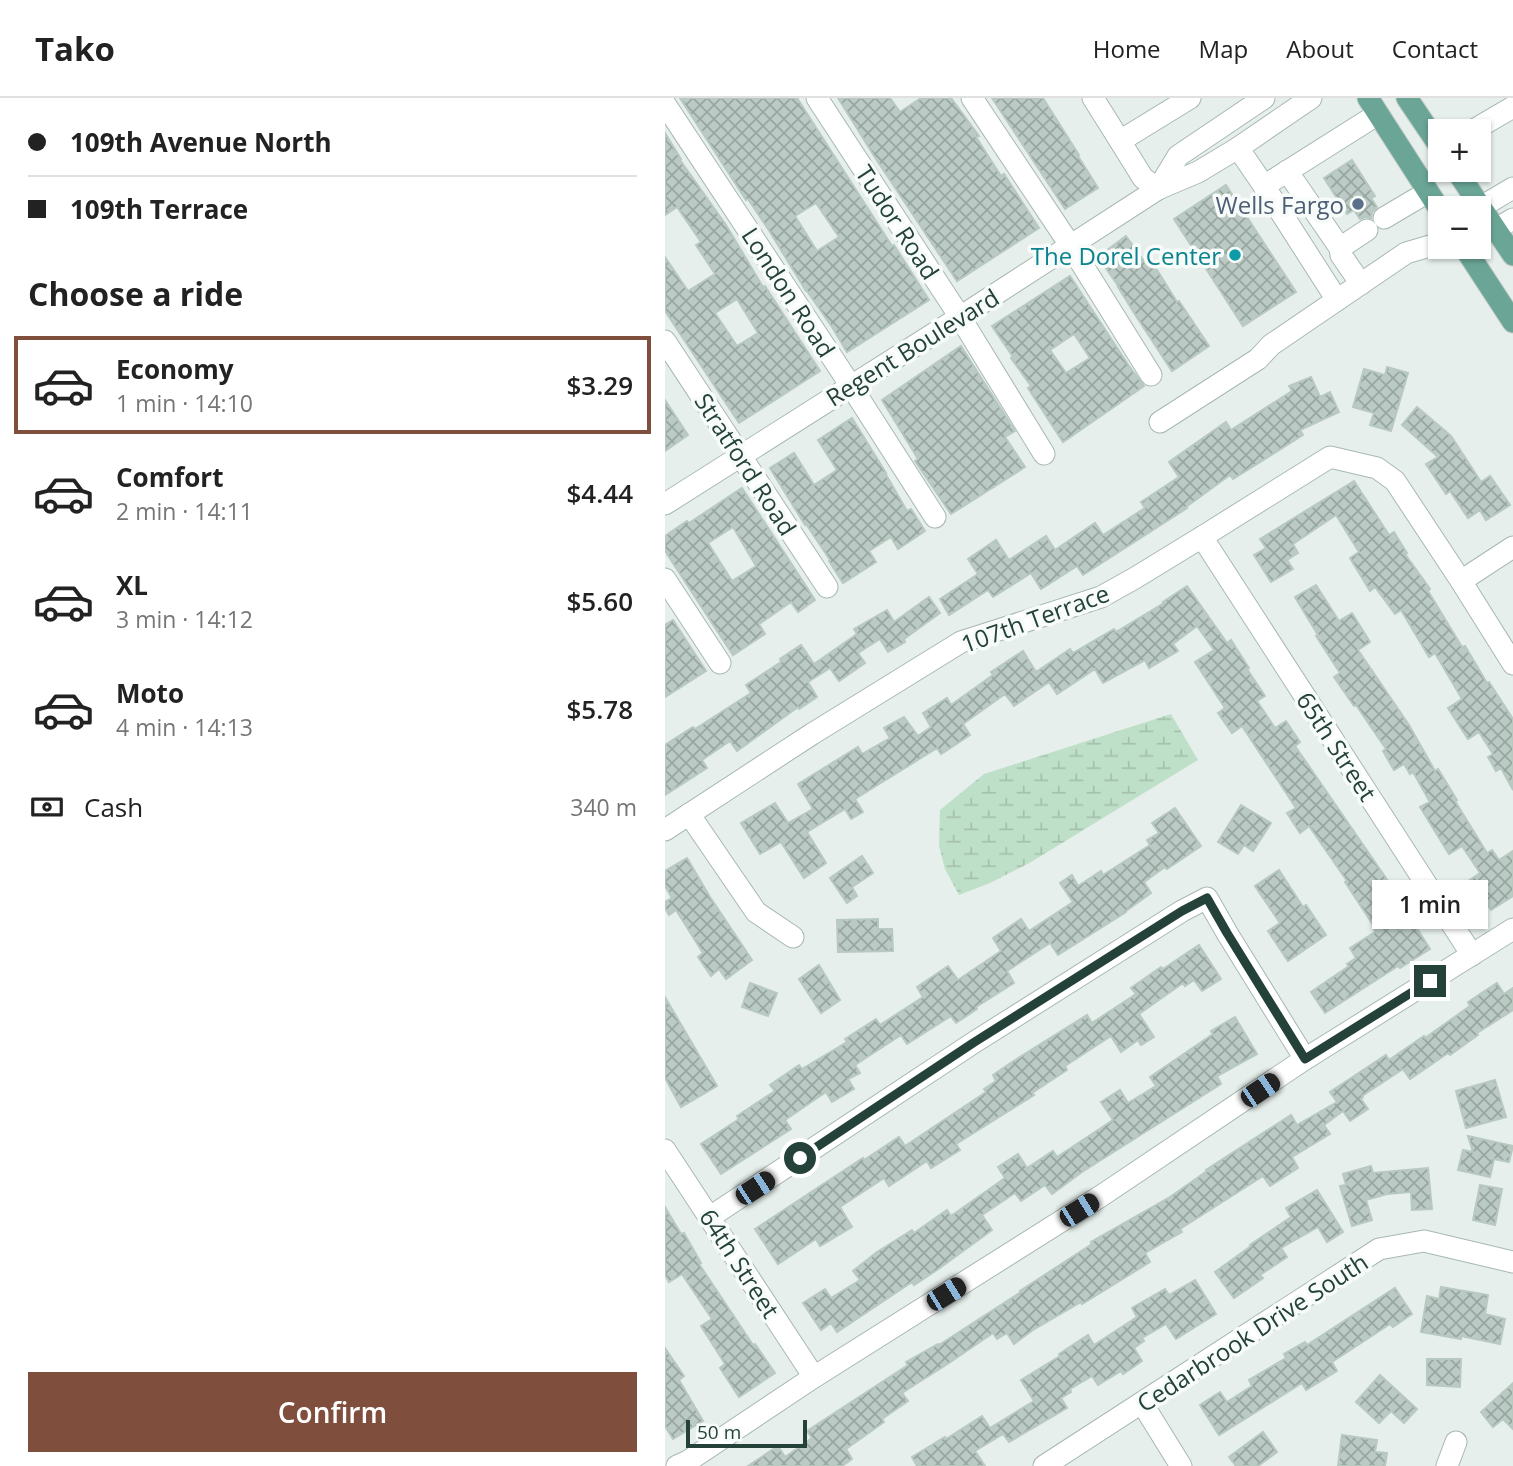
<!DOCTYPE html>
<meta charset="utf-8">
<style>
:root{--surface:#fff;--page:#f2f2f2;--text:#222;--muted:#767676;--line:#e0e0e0;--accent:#804e3d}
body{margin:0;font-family:"Open Sans",sans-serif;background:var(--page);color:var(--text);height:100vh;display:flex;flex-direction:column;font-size:26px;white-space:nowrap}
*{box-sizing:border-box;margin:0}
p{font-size:23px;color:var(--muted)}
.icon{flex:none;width:38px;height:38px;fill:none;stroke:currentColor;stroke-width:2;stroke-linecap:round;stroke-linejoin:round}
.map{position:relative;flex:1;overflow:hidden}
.drawer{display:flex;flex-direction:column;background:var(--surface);width:665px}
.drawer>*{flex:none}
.hud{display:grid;align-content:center;height:154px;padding:0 28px;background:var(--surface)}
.tools{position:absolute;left:763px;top:21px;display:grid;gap:14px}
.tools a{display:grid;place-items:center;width:63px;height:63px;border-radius:0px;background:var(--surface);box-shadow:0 2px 5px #0004;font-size:35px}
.scale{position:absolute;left:21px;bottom:18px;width:121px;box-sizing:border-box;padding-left:7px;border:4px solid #24423a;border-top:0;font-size:19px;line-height:24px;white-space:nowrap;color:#24423a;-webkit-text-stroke:5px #f7fbf9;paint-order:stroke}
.end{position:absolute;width:32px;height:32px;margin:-16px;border:9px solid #24423a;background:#fff;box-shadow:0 0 0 4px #fff}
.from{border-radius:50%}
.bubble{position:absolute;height:49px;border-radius:0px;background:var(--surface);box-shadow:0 2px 5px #0004;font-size:23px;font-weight:600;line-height:49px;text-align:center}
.car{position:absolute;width:21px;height:42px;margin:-21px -10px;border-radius:9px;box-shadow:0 0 5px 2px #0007;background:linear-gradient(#222 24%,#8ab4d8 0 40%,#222 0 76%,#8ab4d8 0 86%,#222 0)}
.hud b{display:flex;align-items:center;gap:24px;height:66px;font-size:26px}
.hud b+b{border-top:2px solid var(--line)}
.hud i{width:18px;height:18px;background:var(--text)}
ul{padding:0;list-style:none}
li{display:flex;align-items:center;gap:21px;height:98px;margin:0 14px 10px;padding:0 14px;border:4px solid transparent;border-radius:0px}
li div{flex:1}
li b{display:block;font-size:26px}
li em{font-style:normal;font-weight:600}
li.current{border-color:var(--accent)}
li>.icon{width:63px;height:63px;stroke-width:1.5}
h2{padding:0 28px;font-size:32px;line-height:84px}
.pay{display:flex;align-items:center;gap:18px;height:77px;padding:0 28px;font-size:26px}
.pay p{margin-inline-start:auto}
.primary-button{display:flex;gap:14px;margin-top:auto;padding:14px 28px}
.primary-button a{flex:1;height:80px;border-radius:0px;background:var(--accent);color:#fff;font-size:28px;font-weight:600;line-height:80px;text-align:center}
header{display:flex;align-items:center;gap:42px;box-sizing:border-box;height:98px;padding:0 35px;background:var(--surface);border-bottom:2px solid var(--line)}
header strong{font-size:33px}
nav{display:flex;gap:38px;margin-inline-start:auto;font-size:24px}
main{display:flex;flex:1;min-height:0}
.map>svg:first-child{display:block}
.wetland{fill:url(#wetland-marsh)}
.building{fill:url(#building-cross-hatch);stroke:#b8c9c2;stroke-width:2;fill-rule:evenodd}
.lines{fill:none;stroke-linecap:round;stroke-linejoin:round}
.minor-casing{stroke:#a8b8b2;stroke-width:23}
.major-casing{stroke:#c2cac8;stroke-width:23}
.minor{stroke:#fff;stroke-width:21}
.major{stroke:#6aa596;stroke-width:21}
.route{stroke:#24423a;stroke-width:9}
.service-dot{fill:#5c6f8a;stroke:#f7fbf9;stroke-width:2.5}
.culture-dot{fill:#0f9aa8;stroke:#f7fbf9;stroke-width:2.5}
.labels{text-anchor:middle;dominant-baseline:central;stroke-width:7;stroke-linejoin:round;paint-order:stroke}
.service-label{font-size:24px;fill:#4e5e75;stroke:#f7fbf9;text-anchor:end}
.street-label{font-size:24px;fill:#24423a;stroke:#f7fbf9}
.culture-label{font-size:24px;fill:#0d838f;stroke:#f7fbf9;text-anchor:end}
</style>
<header>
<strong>Tako</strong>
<nav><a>Home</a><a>Map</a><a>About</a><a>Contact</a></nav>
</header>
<main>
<section class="drawer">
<div class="hud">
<b><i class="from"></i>109th Avenue North</b>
<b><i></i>109th Terrace</b>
</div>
<h2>Choose a ride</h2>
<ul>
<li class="current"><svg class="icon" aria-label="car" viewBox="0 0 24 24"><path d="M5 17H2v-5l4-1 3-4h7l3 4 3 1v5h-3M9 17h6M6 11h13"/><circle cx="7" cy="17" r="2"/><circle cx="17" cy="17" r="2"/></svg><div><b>Economy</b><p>1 min · 14:10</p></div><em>$3.29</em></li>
<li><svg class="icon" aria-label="car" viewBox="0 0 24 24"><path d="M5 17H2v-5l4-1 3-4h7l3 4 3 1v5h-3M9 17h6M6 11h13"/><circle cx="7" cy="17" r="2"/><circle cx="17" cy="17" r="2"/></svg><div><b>Comfort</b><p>2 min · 14:11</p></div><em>$4.44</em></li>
<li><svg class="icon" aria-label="car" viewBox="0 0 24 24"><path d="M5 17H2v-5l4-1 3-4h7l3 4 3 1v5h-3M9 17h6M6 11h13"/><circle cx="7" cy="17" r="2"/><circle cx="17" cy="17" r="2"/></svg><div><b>XL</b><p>3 min · 14:12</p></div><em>$5.60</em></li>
<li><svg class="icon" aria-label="car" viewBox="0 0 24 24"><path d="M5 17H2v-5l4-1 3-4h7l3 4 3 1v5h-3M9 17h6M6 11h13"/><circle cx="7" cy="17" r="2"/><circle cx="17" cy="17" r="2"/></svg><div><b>Moto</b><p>4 min · 14:13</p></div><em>$5.78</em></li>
</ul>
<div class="pay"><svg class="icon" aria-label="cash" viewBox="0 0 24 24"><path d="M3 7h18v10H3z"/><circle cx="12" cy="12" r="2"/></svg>Cash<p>340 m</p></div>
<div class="primary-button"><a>Confirm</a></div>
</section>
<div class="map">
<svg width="848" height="1368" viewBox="0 0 848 1368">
<defs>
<pattern id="wetland-marsh" width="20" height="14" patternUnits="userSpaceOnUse" patternTransform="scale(1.75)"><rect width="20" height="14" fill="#bfe0c8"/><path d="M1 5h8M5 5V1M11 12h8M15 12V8" fill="none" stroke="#a4c1ad"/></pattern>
<pattern id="building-cross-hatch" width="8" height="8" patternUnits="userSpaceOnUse" patternTransform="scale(1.75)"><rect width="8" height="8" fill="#bbcac4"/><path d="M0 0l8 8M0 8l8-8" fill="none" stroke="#98a6a0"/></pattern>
</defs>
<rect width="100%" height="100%" fill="#e6efeb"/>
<!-- wetland -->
<polygon class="wetland" points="506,616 533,662 366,764 325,785 294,797 280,771 274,748 275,712 319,676"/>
<!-- building -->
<g class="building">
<path d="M 15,0 L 132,0 L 227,148 L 229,147 L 264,202 L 182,254 L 167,229 L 142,193 L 141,193 L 105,134 L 83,101 L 81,102 ZM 151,105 L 174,139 L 152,153 L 130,118 Z"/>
<polygon points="173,0 225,0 235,14 256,0 286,0 314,38 311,39 336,78 339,76 374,130 292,183 211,61"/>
<polygon points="327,0 378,0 414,57 413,58 433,90 400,111"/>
<path d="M 0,35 L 16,61 L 15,62 L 61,127 L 98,189 L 100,188 L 155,273 L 74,325 L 0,213 L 0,159 L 23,193 L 50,176 L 31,147 L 36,144 L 12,109 L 0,117 ZM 72,201 L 93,235 L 72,248 L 50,215 Z"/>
<polygon points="687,62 710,98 706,100 712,109 707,114 706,120 700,119 695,121 689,112 682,116 659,80"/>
<polygon points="561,87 631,194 578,228 509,121"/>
<polygon points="461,138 484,170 489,167 512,204 514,203 544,248 507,273 471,218 453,189 454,189 433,159"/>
<path d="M 405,178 L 464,268 L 479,288 L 398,344 L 363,290 L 366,288 L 346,260 L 348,259 L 327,228 ZM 409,236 L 425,260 L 401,275 L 385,252 Z"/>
<polygon points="296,248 350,333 340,339 360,369 286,416 250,363 253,361 217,302"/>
<polygon points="722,269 743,275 726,333 705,327 709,315 688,309 699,271 720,277"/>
<polygon points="646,279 655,299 665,294 674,314 635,332 638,337 568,381 565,377 521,409 522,410 418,477 412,468 376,491 366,475 328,499 323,492 284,517 275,501 313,476 303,461 331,442 344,462 381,438 390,452 430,425 438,437 480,410 476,404 514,379 504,364 561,324 566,332 627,293 624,288"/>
<polygon points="0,302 23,337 0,353"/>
<polygon points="752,309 786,338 816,384 825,378 845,407 821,422 815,412 803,420 785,393 781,396 761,366 773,359 737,327"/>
<polygon points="187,320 221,375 220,375 242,413 246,411 260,433 233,451 226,439 204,453 211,464 178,485 164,463 165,462 141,426 140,427 132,414 105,370 129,355 149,387 172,372 153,342"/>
<polygon points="689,383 724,437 729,434 742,455 740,456 765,491 763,493 797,549 800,548 822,585 824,584 848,621 848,692 836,670 831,673 823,659 828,656 814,634 803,641 783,610 797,601 770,555 764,559 736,512 730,516 710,489 705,493 685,460 694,454 671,417 628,446 633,455 622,462 628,471 606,484 589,457 601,450 595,441"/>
<path d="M 77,390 L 150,502 L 133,514 L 126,504 L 94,526 L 100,536 L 68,557 L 0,453 L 0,438 L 22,423 L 24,425 ZM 68,429 L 91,468 L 67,483 L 43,445 Z"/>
<polygon points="651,487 674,523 687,515 705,544 693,552 744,627 770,673 773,671 792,702 790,703 822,755 827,752 834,762 848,753 848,798 826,812 819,802 810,808 796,788 815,775 797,748 784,756 755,709 765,704 748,674 745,676 739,666 729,672 718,653 721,651 691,607 689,608 669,579 675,575 651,538 653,537 630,499"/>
<polygon points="522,488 562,545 566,542 584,570 582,571 600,598 592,603 610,630 621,623 635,644 630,648 723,783 713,790 719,799 715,802 735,832 748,824 765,851 735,870 733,868 660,915 646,894 684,868 682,866 691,860 685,850 710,834 709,831 710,830 680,784 682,783 644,728 635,735 622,715 631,710 577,628 567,635 553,615 560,610 530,564 549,552 532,528 508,546 513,553 484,570 480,562 438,585 430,571 392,596 384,584 349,608 340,596 298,626 305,637 276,656 272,650 190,701 198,714 186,721 180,711 142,734 161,765 139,780 116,744 95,756 76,725 110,705 123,725 148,711 133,686 193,649 197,656 225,640 219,630 239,619 253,638 266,629 258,615 282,600 286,607 328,577 326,574 358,553 371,574 405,551 408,555 449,531 451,534 499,505 498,504"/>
<polygon points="264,499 275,515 239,541 240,544 223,554 215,541 193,555 200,565 174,583 165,570 143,584 152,599 134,611 133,609 72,653 65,643 37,662 42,670 0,697 0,647 28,629 30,631 86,595 81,587 116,564 115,561 136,547 149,566 192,536 189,531 222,512 229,524"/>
<polygon points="8,522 41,573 0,599 0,527"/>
<polygon points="576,707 606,725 588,753 579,747 573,756 553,744"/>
<polygon points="510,710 536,748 502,771 500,769 479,784 486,795 461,813 461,814 393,857 385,845 342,873 349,885 311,909 312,911 291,925 286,918 242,946 236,937 190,967 195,975 183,981 189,991 167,1004 161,994 120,1022 126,1031 56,1076 36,1046 74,1021 72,1018 110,993 105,987 134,967 137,971 182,944 180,941 211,921 215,927 258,899 252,889 283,868 293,882 336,853 328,840 356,821 364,833 408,804 395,785 407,777 413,788 436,773 438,777 485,747 482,742 494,735 487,725"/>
<polygon points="197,758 208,775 187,789 192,798 182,805 165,780"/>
<polygon points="22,760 45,799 87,862 61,881 54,871 46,878 33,859 38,855 11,812 4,817 0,810 0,804 7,800 0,788 0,773"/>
<polygon points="614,772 638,809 641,807 661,837 623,863 603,833 615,825 590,788"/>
<polygon points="213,821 213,831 227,831 228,853 173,854 172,822"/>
<polygon points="534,847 556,881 537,893 529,882 520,888 518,885 474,916 489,939 476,947 473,942 456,954 446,938 400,968 402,972 367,995 369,997 291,1046 295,1052 266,1070 262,1063 224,1088 219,1080 175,1109 187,1129 155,1148 151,1141 113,1166 90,1131 198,1060 199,1062 234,1039 240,1048 321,994 319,991 331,983 328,977 347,964 422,917 427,925 471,896 466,890 496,869 498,871"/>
<polygon points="154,867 175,902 156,915 134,881"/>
<polygon points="85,885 112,895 103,918 77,909"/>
<polygon points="832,885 839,896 848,890 848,912 812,935 813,937 785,957 783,955 745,981 738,971 697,998 698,999 696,1001 703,1011 685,1023 678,1013 659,1027 665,1036 627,1059 633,1070 605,1088 598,1078 515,1131 517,1134 480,1155 485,1164 417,1206 416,1204 368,1232 349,1246 342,1235 332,1241 328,1235 284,1265 251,1286 237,1295 243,1303 217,1321 219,1324 181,1351 187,1361 177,1368 83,1368 113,1348 120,1359 147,1340 142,1333 243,1267 241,1264 273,1246 274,1247 356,1194 355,1193 427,1146 426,1144 505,1099 542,1073 541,1072 626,1017 632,1027 672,1004 665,994 721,957 724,962 759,938 760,940 805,908 803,904"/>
<polygon points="0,899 52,988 16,1009 0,980"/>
<polygon points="570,919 592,956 552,978 556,986 417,1074 387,1096 380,1087 356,1103 350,1095 317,1117 327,1132 272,1172 249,1187 247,1184 172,1234 166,1225 156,1232 138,1205 160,1191 166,1200 195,1182 188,1173 212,1154 247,1132 249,1135 282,1112 286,1118 340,1080 333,1069 353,1056 362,1070 388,1053 392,1059 448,1022 436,1004 455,992 463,1005 491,988 485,979 548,936 546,933"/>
<polygon points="830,982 841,1019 801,1030 791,993"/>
<polygon points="803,1038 848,1048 844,1064 829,1061 825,1079 793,1072 798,1052 808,1054"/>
<polygon points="706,1068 708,1075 763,1070 767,1111 747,1112 746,1094 722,1096 701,1102 707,1122 687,1128 675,1088 681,1087 678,1076"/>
<polygon points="815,1087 837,1091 830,1127 808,1122"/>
<polygon points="652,1092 678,1134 662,1144 653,1129 616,1150 622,1159 595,1177 598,1180 569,1200 550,1174 586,1148 585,1147 626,1119 621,1110"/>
<polygon points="0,1109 16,1136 19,1135 36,1165 34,1166 88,1247 90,1246 110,1275 74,1299 55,1270 60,1266 36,1228 47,1221 17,1176 4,1184 0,1177"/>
<polygon points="530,1182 551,1216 511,1241 501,1226 477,1240 479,1243 469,1250 477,1263 458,1276 456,1273 433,1287 427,1278 405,1291 406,1294 396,1300 402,1310 344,1344 338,1336 310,1353 320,1368 252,1368 247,1359 280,1339 281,1341 317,1318 325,1330 369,1303 356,1282 395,1258 394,1256 423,1237 429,1247 472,1219 467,1210 500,1191 504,1197"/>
<polygon points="776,1189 823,1197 820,1216 840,1221 835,1246 796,1238 796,1241 756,1234 762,1198 774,1201"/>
<polygon points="730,1190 747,1216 728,1229 725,1226 667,1264 672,1273 641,1292 637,1285 554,1337 535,1307 555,1294 562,1304 587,1288 584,1282 621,1260 619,1256 640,1244 642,1247"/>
<polygon points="0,1250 19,1278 14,1282 38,1323 8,1341 0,1328"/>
<polygon points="762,1261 796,1261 795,1289 762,1287"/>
<polygon points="715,1277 752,1311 739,1325 726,1313 714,1325 691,1304"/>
<polygon points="848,1285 848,1331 838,1321 828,1329 816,1314"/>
<polygon points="598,1334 612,1354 593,1368 571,1368 564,1359"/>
<polygon points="677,1337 712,1342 710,1354 722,1355 720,1368 673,1368"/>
</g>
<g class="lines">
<defs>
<g id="minor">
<polyline points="152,0 295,219 379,356"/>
<polyline points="307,0 405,147 486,277"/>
<polyline points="428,0 455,43"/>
<polyline points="0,6 186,288 270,419"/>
<polyline points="807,33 848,9"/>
<polyline points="573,50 599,88 713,16"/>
<polyline points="622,73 675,150 676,157 696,186"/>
<polyline points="599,88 672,202"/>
<polyline points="493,91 478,80 455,43 525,0"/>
<polyline points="493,91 513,58 599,0"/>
<polyline points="816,109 848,90"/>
<polyline points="719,120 763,94"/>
<polyline points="831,131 848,121"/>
<polyline points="675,150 702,132"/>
<polyline points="0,243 162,489"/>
<polyline points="495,324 593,261 606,247 741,155 775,145"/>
<polyline points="0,406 295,219 493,91 533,74 573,50 646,0"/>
<polyline points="537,439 807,857"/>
<polyline points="0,481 55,565"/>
<polyline points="796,483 848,449"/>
<polyline points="24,716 91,814 128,839"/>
<polyline points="0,732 147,636 296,544 436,499 470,480 537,439 665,359 712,370 730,383 796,483 848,566"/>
<polyline points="0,1052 149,1279"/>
<polyline points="45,1119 308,945 517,813 542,800 562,835 640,961"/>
<polyline points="477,1305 516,1368"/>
<polyline points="12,1368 23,1363 149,1279 436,1098 640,961 848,831"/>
<polyline points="379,1368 714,1151 759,1143 848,1164"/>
<polyline points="782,1368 791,1344"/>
</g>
<g id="major">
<polyline points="703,0 775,112"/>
<polyline points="742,0 775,49"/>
<polyline points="791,72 848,157"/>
<polyline points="799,149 848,224"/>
</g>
</defs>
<!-- minor casing -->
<use href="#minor" class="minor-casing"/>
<!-- major casing -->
<use href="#major" class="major-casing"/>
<!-- minor -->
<use href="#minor" class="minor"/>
<!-- major -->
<use href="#major" class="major"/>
</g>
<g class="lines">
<!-- route -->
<polyline class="route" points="135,1060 308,945 517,813 542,800 562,835 640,961 765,883"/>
</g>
<!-- markers -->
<circle class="service-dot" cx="693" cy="106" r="7"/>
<circle class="culture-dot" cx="570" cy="157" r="7"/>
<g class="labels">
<!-- service labels -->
<g class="service-label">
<text x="679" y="106">Wells Fargo</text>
</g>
<!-- street labels -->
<g class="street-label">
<text transform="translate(233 124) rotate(57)">Tudor Road</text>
<text transform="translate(124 194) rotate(57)">London Road</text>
<text transform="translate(247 249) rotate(-32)">Regent Boulevard</text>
<text transform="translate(81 366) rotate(57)">Stratford Road</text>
<text transform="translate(370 520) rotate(-20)">107th Terrace</text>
<text transform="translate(672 648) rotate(57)">65th Street</text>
<text transform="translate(75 1165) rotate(57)">64th Street</text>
<text transform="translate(587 1234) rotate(-33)">Cedarbrook Drive South</text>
</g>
<!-- culture labels -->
<g class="culture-label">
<text x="556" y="157">The Dorel Center</text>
</g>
</g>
</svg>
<div class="tools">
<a>+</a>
<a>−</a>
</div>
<div class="scale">50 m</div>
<i class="end from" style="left:135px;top:1060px"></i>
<i class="end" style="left:765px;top:883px"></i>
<div class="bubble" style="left:707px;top:782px;width:116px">1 min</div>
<i class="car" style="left:595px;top:992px;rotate:56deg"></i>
<i class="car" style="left:90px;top:1090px;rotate:57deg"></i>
<i class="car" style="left:414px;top:1112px;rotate:58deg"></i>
<i class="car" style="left:281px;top:1196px;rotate:58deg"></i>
</div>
</main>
